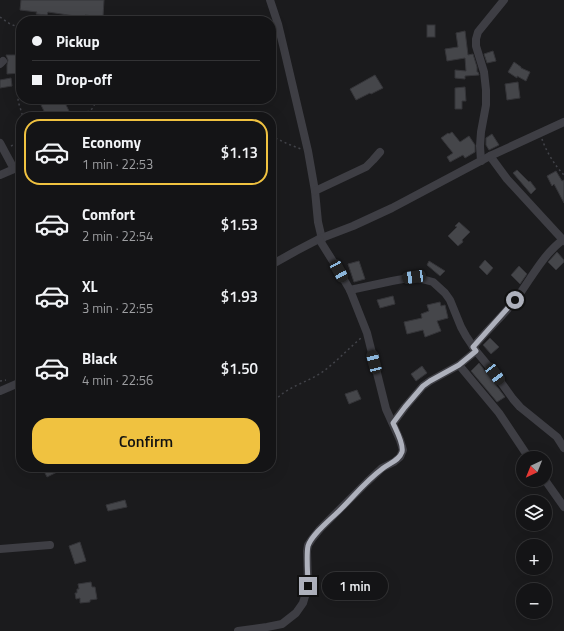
<!DOCTYPE html>
<meta charset="utf-8">
<style>
:root{--surface:#141416;--page:#1d1d1f;--text:#f1f3f6;--muted:#9d9ea1;--line:#333335;--accent:#f0c240}
body{margin:0;font-family:"Titillium Web",sans-serif;background:var(--page);color:var(--text);height:100vh;display:flex;flex-direction:column;font-size:15px;white-space:nowrap}
*{box-sizing:border-box;margin:0}
p{font-size:13px;color:var(--muted)}
.icon{flex:none;width:22px;height:22px;fill:none;stroke:currentColor;stroke-width:2;stroke-linecap:round;stroke-linejoin:round}
.map{position:relative;flex:1;overflow:hidden}
.details{position:absolute;left:16px;top:112px;width:260px;height:360px;display:flex;flex-direction:column;background:var(--surface);border-radius:16px;box-shadow:0 4px 16px #0002,0 0 0 1px var(--line)}
.details>*{flex:none}
.banner{position:absolute;left:16px;top:16px;width:260px;height:88px;border-radius:16px;box-shadow:0 4px 16px #0002,0 0 0 1px var(--line);display:grid;align-content:center;height:88px;padding:0 16px;background:var(--surface)}
.needle{width:26px;rotate:223deg}
.buttons{position:absolute;left:516px;top:451px;display:grid;gap:8px}
.buttons a{display:grid;place-items:center;width:36px;height:36px;border-radius:50%;background:var(--surface);box-shadow:0 4px 16px #0002,0 0 0 1px var(--line);font-size:20px}
.end{position:absolute;width:18px;height:18px;margin:-9px;border:5px solid #aeb1bc;background:#111;box-shadow:0 0 0 2px #111}
.from{border-radius:50%}
.bubble{position:absolute;height:28px;border-radius:14px;background:var(--surface);box-shadow:0 4px 16px #0002,0 0 0 1px var(--line);font-size:13px;font-weight:600;line-height:28px;text-align:center}
.car{position:absolute;width:12px;height:24px;margin:-12px -6px;border-radius:5px;box-shadow:0 0 3px 1px #0007;background:linear-gradient(#222 24%,#8ab4d8 0 40%,#222 0 76%,#8ab4d8 0 86%,#222 0)}
.banner b{display:flex;align-items:center;gap:14px;height:38px;font-size:15px}
.banner b+b{border-top:1px solid var(--line)}
.banner i{width:10px;height:10px;background:var(--text)}
ul{padding:7px 0 0;list-style:none}
li{display:flex;align-items:center;gap:12px;height:66px;margin:0 8px 6px;padding:0 8px;border:2px solid transparent;border-radius:16px}
li div{flex:1}
li b{display:block;font-size:15px}
li em{font-style:normal;font-weight:600}
li.current{border-color:var(--accent)}
li>.icon{width:36px;height:36px;stroke-width:1.5}
.cta{display:flex;gap:8px;margin-top:auto;padding:8px 16px}
.cta a{flex:1;height:46px;border-radius:16px;background:var(--accent);color:#111;font-size:16px;font-weight:600;line-height:46px;text-align:center}
.map>svg:first-child{display:block}
.building{fill:#45464a;stroke:#353539}
.lines{fill:none;stroke-linecap:round;stroke-linejoin:round}
.path{stroke:#424349;stroke-width:1.5;stroke-dasharray:2 3;stroke-linecap:butt}
.minor{stroke:#3e3e44;stroke-width:8}
.route{stroke:#aeb1bc;stroke-width:5}
</style>
<div class="map">
<svg width="564" height="631" viewBox="0 0 564 631">
<rect width="100%" height="100%" fill="#1b1b1d"/>
<!-- building -->
<g class="building">
<polygon points="21,0 104,0 103,17 85,15 84,19 75,18 75,16 48,12 47,15 36,14 37,12 20,10"/>
<rect x="427" y="25" width="8" height="12"/>
<polygon points="465,31 468,55 473,54 477,67 477,72 478,72 479,75 465,76 465,79 455,78 455,70 466,71 465,58 447,61 445,49 458,47 456,33"/>
<polygon points="493,51 496,61 487,63 484,54"/>
<polygon points="6,55 21,55 21,73 7,74 7,65 8,60"/>
<polygon points="514,62 521,67 521,68 530,72 526,81 517,76 517,78 508,72"/>
<polygon points="375,75 383,88 371,94 370,93 356,100 350,89"/>
<polygon points="11,78 12,86 0,88 0,80"/>
<polygon points="518,82 520,98 507,100 505,84"/>
<polygon points="465,87 466,101 462,101 462,109 455,109 455,88"/>
<polygon points="53,99 63,99 72,117 47,117 41,105"/>
<polygon points="452,132 460,142 469,136 475,145 475,152 465,158 463,155 450,162 447,157 453,153 441,138 448,133 449,134"/>
<polygon points="492,134 499,145 489,150 486,145 486,138"/>
<polygon points="517,170 529,182 530,181 536,189 531,194 513,173"/>
<polygon points="556,171 562,181 564,180 564,203 554,184 552,186 547,176"/>
<polygon points="459,222 470,232 462,240 463,242 458,246 448,236 457,227 455,226"/>
<polygon points="557,252 564,260 564,262 556,270 548,262"/>
<polygon points="485,260 493,268 487,275 479,267"/>
<polygon points="359,261 365,279 354,282 348,264"/>
<polygon points="429,261 445,271 440,276 427,265"/>
<polygon points="519,266 527,274 520,284 511,275"/>
<polygon points="393,296 395,304 380,308 377,300"/>
<polygon points="440,302 441,306 445,305 448,318 437,321 441,331 425,337 423,330 407,334 404,322 422,318 421,314 429,311 427,305"/>
<polygon points="490,338 499,347 491,354 483,345"/>
<polygon points="479,363 505,397 497,402 471,371"/>
<polygon points="422,366 427,373 416,381 411,374"/>
<polygon points="357,390 361,399 349,404 345,394"/>
<polygon points="42,467 67,467 47,477"/>
<polygon points="125,500 127,507 108,511 106,505"/>
<polygon points="80,542 86,561 75,564 69,546"/>
<polygon points="91,582 92,587 95,587 97,599 90,600 90,602 80,603 80,598 76,599 75,593 77,593 77,589 79,589 78,584"/>
</g>
<g class="lines">
<!-- path -->
<g class="path">
<polyline points="0,17 10,24 21,28"/>
<polyline points="17,79 19,86 18,101 23,117"/>
<path d="M 78,117 C 86,111 97,111 94,99"/>
<polyline points="236,117 242,117"/>
<polyline points="271,136 288,144 301,149"/>
<path d="M 542,139 C 546,151 555,166 564,175"/>
<polyline points="11,146 17,143 21,140"/>
<polyline points="0,381 6,380"/>
<path d="M 271,404 C 276,399 281,394 288,390 C 298,384 310,380 321,373 C 335,363 347,350 361,338"/>
</g>
<!-- minor -->
<g class="minor">
<polyline points="270,0 278,24 284,49 308,151 315,191 318,222 322,239"/>
<polyline points="0,64 3,61"/>
<polyline points="0,143 14,169"/>
<polyline points="490,156 507,179 564,241"/>
<polyline points="481,161 480,146 481,132 486,105 486,90 484,72 476,46 476,39 478,32 504,0"/>
<polyline points="0,175 21,166"/>
<polyline points="315,191 366,167 373,160 380,152"/>
<polyline points="271,265 296,251 319,239 353,226 392,208 490,156 564,122"/>
<polyline points="350,290 392,281 414,277 433,282 445,293 450,300 461,327 466,336 476,351 495,374 513,399 520,407 557,437 564,448"/>
<path d="M 473,347 C 487,330 503,316 516,299 C 531,279 543,254 564,239"/>
<polyline points="459,365 499,413 529,458"/>
<polyline points="0,391 21,382"/>
<polyline points="393,423 405,407 423,386 430,381 459,365 476,351"/>
<polyline points="545,480 564,507"/>
<polyline points="0,549 50,545"/>
<polyline points="238,631 267,627 282,624 296,613 303,603 308,586 307,551 308,545 312,539 320,529 367,482 382,468 394,462 400,457 403,450 400,440 386,409 367,333 350,290 339,271 319,239"/>
</g>
</g>
<g class="lines">
<!-- route -->
<path class="route" d="M 308,586 C 308,576 306,555 308,546 C 312,534 331,519 340,510 C 354,496 366,481 382,469 C 389,463 399,461 402,452 C 404,444 396,430 393,423 L 405,407 L 423,386 L 430,381 L 459,365 L 476,351 L 473,347 L 515,300"/>
</g>
</svg>
<div class="buttons">
<a><svg class="needle" viewBox="-14 -14 28 28"><path d="M0-13l5 13h-10z" fill="#e53935"/><path d="M0 13l5-13h-10z" fill="#9d9ea1"/></svg></a>
<a><svg class="icon" aria-label="layers" viewBox="0 0 24 24"><path d="M12 4l9 5-9 5-9-5zM3 14l9 5 9-5"/></svg></a>
<a>+</a>
<a>−</a>
</div>
<i class="end from" style="left:515px;top:300px"></i>
<i class="end" style="left:308px;top:586px"></i>
<div class="bubble" style="left:322px;top:572px;width:66px">1 min</div>
<i class="car" style="left:339px;top:271px;rotate:151deg"></i>
<i class="car" style="left:414px;top:277px;rotate:262deg"></i>
<i class="car" style="left:374px;top:362px;rotate:346deg"></i>
<i class="car" style="left:495px;top:374px;rotate:143deg"></i>
<div class="banner">
<b><i class="from"></i>Pickup</b>
<b><i></i>Drop-off</b>
</div>
<section class="details">
<ul>
<li class="current"><svg class="icon" aria-label="car" viewBox="0 0 24 24"><path d="M5 17H2v-5l4-1 3-4h7l3 4 3 1v5h-3M9 17h6M6 11h13"/><circle cx="7" cy="17" r="2"/><circle cx="17" cy="17" r="2"/></svg><div><b>Economy</b><p>1 min · 22:53</p></div><em>$1.13</em></li>
<li><svg class="icon" aria-label="car" viewBox="0 0 24 24"><path d="M5 17H2v-5l4-1 3-4h7l3 4 3 1v5h-3M9 17h6M6 11h13"/><circle cx="7" cy="17" r="2"/><circle cx="17" cy="17" r="2"/></svg><div><b>Comfort</b><p>2 min · 22:54</p></div><em>$1.53</em></li>
<li><svg class="icon" aria-label="car" viewBox="0 0 24 24"><path d="M5 17H2v-5l4-1 3-4h7l3 4 3 1v5h-3M9 17h6M6 11h13"/><circle cx="7" cy="17" r="2"/><circle cx="17" cy="17" r="2"/></svg><div><b>XL</b><p>3 min · 22:55</p></div><em>$1.93</em></li>
<li><svg class="icon" aria-label="car" viewBox="0 0 24 24"><path d="M5 17H2v-5l4-1 3-4h7l3 4 3 1v5h-3M9 17h6M6 11h13"/><circle cx="7" cy="17" r="2"/><circle cx="17" cy="17" r="2"/></svg><div><b>Black</b><p>4 min · 22:56</p></div><em>$1.50</em></li>
</ul>
<div class="cta"><a>Confirm</a></div>
</section>
</div>
